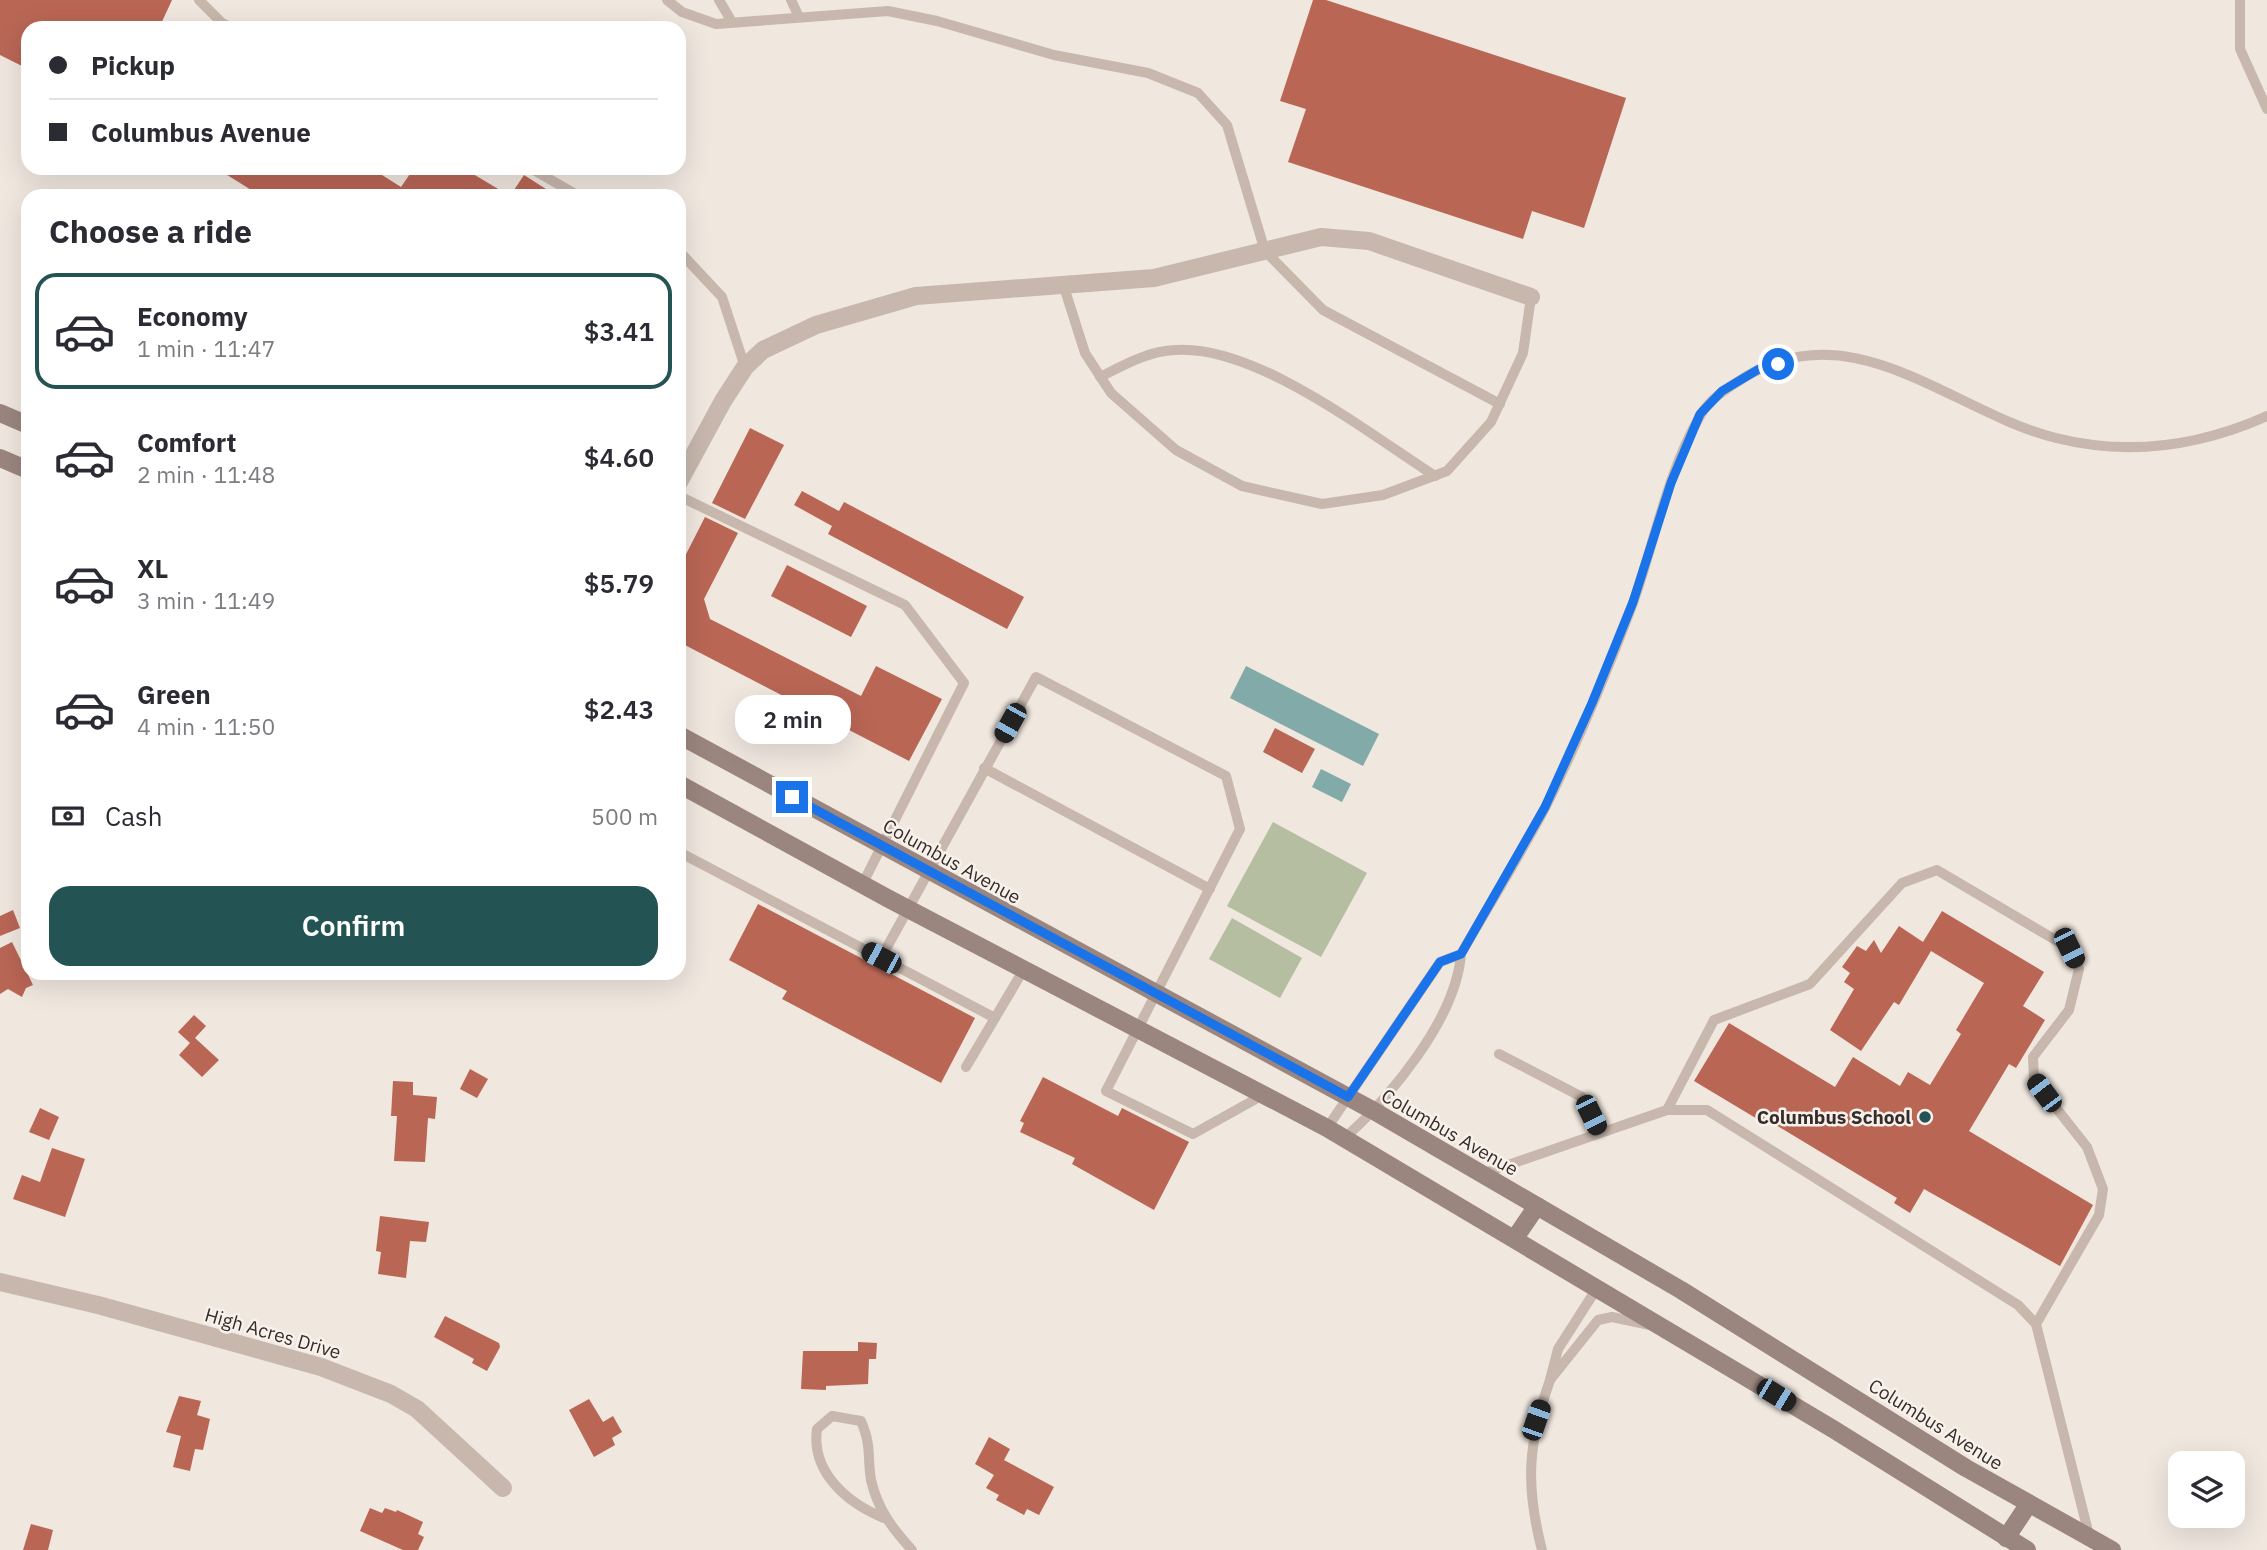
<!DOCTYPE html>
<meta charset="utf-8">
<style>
:root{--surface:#fff;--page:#f7f7f7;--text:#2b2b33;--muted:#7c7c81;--line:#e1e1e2;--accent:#245353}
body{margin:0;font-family:"IBM Plex Sans",sans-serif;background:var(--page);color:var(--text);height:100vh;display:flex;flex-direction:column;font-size:26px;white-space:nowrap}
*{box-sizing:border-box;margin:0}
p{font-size:23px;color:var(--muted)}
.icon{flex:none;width:38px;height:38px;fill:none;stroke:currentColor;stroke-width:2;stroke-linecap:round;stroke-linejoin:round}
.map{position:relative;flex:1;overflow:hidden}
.details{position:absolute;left:21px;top:189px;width:665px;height:791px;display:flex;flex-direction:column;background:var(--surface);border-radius:21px;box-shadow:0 7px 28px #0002}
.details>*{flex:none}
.top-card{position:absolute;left:21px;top:21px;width:665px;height:154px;border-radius:21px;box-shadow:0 7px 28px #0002;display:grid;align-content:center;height:154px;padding:0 28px;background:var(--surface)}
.buttons{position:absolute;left:2168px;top:1451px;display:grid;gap:14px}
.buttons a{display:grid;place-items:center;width:77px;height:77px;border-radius:14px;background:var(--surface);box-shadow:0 7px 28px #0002;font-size:35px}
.end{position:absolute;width:32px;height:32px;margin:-16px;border:9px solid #1a73e8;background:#fff;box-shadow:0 0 0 4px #fff}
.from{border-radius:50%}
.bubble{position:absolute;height:49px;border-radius:21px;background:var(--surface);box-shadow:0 7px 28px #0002;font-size:23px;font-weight:600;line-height:49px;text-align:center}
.car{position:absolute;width:21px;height:42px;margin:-21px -10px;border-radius:9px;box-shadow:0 0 5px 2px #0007;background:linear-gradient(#222 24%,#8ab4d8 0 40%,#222 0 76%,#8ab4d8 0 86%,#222 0)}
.top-card b{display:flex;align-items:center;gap:24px;height:66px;font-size:26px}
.top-card b+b{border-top:2px solid var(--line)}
.top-card i{width:18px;height:18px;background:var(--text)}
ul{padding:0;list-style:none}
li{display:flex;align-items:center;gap:21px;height:116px;margin:0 14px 10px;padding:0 14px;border:4px solid transparent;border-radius:21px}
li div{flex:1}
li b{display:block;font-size:26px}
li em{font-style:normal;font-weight:600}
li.current{border-color:var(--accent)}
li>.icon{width:63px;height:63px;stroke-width:1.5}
h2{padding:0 28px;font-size:32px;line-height:84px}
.pay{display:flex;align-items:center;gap:18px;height:77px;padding:0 28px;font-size:26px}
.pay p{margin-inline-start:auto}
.action{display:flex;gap:14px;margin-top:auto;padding:14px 28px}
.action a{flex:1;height:80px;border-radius:21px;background:var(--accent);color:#fff;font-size:28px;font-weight:600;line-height:80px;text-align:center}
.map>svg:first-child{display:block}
.green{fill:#b6bea1}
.water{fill:#81aaa9}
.building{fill:#b96655}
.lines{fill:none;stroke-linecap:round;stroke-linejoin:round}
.lane{stroke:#c7b7ac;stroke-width:10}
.street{stroke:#c7b7ac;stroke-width:18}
.secondary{stroke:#9a867e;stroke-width:18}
.route{stroke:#1a73e8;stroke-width:9}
.poi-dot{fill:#245353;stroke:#f8f1eb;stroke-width:2.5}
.labels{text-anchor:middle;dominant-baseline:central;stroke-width:5;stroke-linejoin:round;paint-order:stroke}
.street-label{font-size:19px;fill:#362d2a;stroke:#f8f1eb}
.poi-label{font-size:19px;font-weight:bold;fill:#362d2a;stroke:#f8f1eb;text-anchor:end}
</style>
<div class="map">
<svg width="2267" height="1550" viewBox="0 0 2267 1550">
<rect width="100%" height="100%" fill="#f0e7df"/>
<!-- green -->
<g class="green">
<polygon points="1273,822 1367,873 1321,957 1227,906"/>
<polygon points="1232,918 1302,958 1280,998 1209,959"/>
</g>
<!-- water -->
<g class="water">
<polygon points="1246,666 1379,734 1363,766 1230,698"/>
<polygon points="1321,769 1351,784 1342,802 1312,787"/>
</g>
<!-- building -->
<g class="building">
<polygon points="0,0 172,0 159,28 28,28 28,69 0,55"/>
<polygon points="1313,0 1326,0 1626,98 1584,228 1532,211 1523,239 1288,162 1306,109 1280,101"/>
<polygon points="216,168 371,168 401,187 414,168 463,168 510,196 261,196"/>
<polygon points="524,175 557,196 510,196"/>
<polygon points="750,428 784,445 745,519 712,503"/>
<polygon points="802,491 839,511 844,502 1024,597 1007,629 828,534 832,526 794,505"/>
<polygon points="705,517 738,533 704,599 710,619 861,696 876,666 942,699 909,761 679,642 679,568"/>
<polygon points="787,565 867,606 851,637 771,596"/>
<polygon points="1275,728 1315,749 1302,773 1263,752"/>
<polygon points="758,904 975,1018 941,1083 782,999 787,991 729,960"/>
<polygon points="13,910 20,928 0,936 0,916"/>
<polygon points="1942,911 2044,972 2023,1006 2045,1020 2016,1068 2009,1064 1969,1131 2093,1205 2060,1266 1924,1189 1910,1213 1894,1203 1897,1198 1766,1119 1764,1123 1694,1081 1729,1023 1835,1087 1853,1057 1900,1086 1908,1072 1930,1085 1961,1034 1956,1030 1984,983 1931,951 1899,1005 1894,1002 1861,1051 1830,1030 1854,989 1844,982 1850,973 1842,967 1857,946 1866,951 1874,940 1881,953 1899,926 1923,942"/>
<polygon points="12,942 33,985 26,988 22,997 8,989 0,994 0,948"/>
<polygon points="194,1015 206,1026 195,1038 219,1060 202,1077 179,1055 190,1043 178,1032"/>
<polygon points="470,1069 488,1079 477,1098 460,1089"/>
<polygon points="1043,1077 1118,1116 1122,1108 1189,1142 1154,1210 1072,1164 1075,1158 1020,1132 1024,1123 1020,1121"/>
<polygon points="393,1081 413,1082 413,1095 437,1097 435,1119 428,1118 425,1162 394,1161 397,1116 391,1116"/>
<polygon points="40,1108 59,1117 49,1140 29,1132"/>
<polygon points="52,1148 85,1159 65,1217 13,1199 22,1175 40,1182"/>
<polygon points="380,1216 429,1222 426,1242 410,1241 406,1278 378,1274 381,1252 376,1251"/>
<polygon points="445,1316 499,1343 500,1347 487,1371 472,1363 474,1359 434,1337"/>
<polygon points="858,1342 877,1343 876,1359 869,1359 868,1384 826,1386 826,1390 801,1389 803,1351 858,1351"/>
<polygon points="179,1396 201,1401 197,1415 210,1419 203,1450 195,1449 190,1471 173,1467 181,1436 166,1432"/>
<polygon points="589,1399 603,1422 613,1416 622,1432 612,1438 615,1445 594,1457 569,1410"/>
<polygon points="989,1437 1010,1449 1004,1460 1054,1487 1039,1515 1027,1509 1024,1515 996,1500 999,1495 986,1488 994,1475 975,1464"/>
<polygon points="370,1508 382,1513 385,1508 396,1512 397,1510 423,1522 418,1534 424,1537 418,1550 403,1550 360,1531"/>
<polygon points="31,1524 53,1530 48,1550 23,1550"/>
</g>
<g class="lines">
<!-- lane -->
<g class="lane">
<polyline points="199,0 222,23 232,28"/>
<polyline points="667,0 682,12 716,24 888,11 937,21 1054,55 1148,73 1198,93 1227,125 1265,251 1323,310 1500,404"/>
<polyline points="719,0 732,22"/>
<polyline points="791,0 798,15"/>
<polyline points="2240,0 2240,49 2267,109"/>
<polyline points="530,168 579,196"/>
<polyline points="679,251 722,297 745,367"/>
<polyline points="1064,287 1085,353 1111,393 1176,450 1242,486 1322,504 1383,495 1447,471 1491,422 1523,353 1531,297"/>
<path d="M 1100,377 C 1124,365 1148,351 1175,350 C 1255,344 1368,433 1435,476"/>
<polyline points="679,496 905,605 964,683 862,885"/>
<polyline points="984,768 1210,889"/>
<polyline points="679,852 995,1018"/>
<polyline points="881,958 1036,677 1226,776 1240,829 1106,1091 1193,1134 1263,1095"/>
<polyline points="1499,1054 1582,1097 1599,1133"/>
<polyline points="966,1067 1024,969"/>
<polyline points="1667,1110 1714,1020 1810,984 1902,883 1937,870 2069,948 2079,969 2069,1010 2033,1057 2034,1080 2087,1147 2103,1189 2099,1215 2036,1324"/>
<polyline points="1327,1128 1440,962 1461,954"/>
<path d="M 1344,1139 C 1391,1096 1456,1019 1461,954 C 1489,905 1519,857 1545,808 C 1578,742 1607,672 1633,603 C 1655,541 1667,473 1700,416 C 1709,399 1729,387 1745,377 C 1855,310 1954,413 2056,438 C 2128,456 2200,446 2267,416"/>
<polyline points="1482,1174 1667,1110 1707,1110 2018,1305 2036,1324 2090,1539"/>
<polyline points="1597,1288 1558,1349 1550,1380 1598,1320 1612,1317 1650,1325"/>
<path d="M 884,1518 C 847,1503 811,1472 817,1429 L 832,1416 L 861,1421 C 872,1447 867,1455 871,1480 C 878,1510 892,1528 912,1550"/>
<path d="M 1542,1550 C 1525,1485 1528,1443 1550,1380"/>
</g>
<!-- street -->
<g class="street">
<polyline points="679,482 723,401 745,367 763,350 816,325 916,296 1154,278 1321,237 1369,241 1531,297"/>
<polyline points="0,1282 98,1305 321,1367 391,1394 417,1409 503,1488"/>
</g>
<!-- secondary -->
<g class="secondary">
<polyline points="0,413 28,425"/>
<polyline points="0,458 28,470"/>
<polyline points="679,735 1374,1111 1681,1290 1966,1468 2112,1550"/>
<polyline points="679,784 889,899 1327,1128 1833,1429 2027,1550"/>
<polyline points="1515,1238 1537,1206"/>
<polyline points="2006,1538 2028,1505"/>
</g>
</g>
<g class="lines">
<!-- route -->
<polyline class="route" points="792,797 1348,1097 1440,962 1461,954 1545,807 1592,703 1633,602 1671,483 1700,414 1722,391 1759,369 1778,364"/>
</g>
<!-- markers -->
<circle class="poi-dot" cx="1925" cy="1117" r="7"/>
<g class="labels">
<!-- street labels -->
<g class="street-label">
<text transform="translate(952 861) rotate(29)">Columbus Avenue</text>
<text transform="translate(1450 1132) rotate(30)">Columbus Avenue</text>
<text transform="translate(273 1333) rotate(16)">High Acres Drive</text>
<text transform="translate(1936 1424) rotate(32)">Columbus Avenue</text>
</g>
<!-- poi labels -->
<g class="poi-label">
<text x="1911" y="1117">Columbus School</text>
</g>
</g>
</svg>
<div class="buttons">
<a><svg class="icon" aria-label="layers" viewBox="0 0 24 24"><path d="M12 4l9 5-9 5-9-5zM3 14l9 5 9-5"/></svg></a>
</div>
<i class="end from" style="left:1778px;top:364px"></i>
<i class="end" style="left:792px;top:797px"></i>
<div class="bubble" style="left:735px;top:695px;width:116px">2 min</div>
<i class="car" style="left:1010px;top:723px;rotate:209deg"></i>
<i class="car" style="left:2069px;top:948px;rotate:154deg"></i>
<i class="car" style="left:881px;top:958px;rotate:298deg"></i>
<i class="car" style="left:2044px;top:1093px;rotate:323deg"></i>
<i class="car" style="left:1591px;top:1115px;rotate:154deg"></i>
<i class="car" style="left:1776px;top:1395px;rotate:121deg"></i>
<i class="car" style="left:1536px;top:1420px;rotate:19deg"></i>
<div class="top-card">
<b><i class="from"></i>Pickup</b>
<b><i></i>Columbus Avenue</b>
</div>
<section class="details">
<h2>Choose a ride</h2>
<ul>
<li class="current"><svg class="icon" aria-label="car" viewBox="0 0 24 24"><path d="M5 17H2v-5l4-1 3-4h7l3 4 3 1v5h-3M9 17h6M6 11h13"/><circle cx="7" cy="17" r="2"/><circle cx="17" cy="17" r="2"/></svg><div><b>Economy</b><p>1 min · 11:47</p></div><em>$3.41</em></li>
<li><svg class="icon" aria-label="car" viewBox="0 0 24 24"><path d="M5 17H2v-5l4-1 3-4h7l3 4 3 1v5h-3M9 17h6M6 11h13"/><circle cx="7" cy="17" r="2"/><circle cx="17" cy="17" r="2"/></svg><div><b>Comfort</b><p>2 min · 11:48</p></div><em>$4.60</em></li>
<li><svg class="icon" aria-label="car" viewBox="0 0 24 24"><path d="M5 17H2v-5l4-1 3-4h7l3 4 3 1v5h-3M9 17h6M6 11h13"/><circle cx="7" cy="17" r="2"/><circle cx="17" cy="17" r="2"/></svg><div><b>XL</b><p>3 min · 11:49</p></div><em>$5.79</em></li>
<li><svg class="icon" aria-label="car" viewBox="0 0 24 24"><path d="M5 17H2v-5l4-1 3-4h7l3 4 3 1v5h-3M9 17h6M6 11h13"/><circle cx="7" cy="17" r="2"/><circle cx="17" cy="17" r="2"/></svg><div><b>Green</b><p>4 min · 11:50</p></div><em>$2.43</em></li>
</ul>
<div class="pay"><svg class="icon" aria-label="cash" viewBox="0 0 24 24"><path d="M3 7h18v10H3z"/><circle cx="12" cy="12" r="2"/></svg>Cash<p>500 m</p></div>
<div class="action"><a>Confirm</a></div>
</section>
</div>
